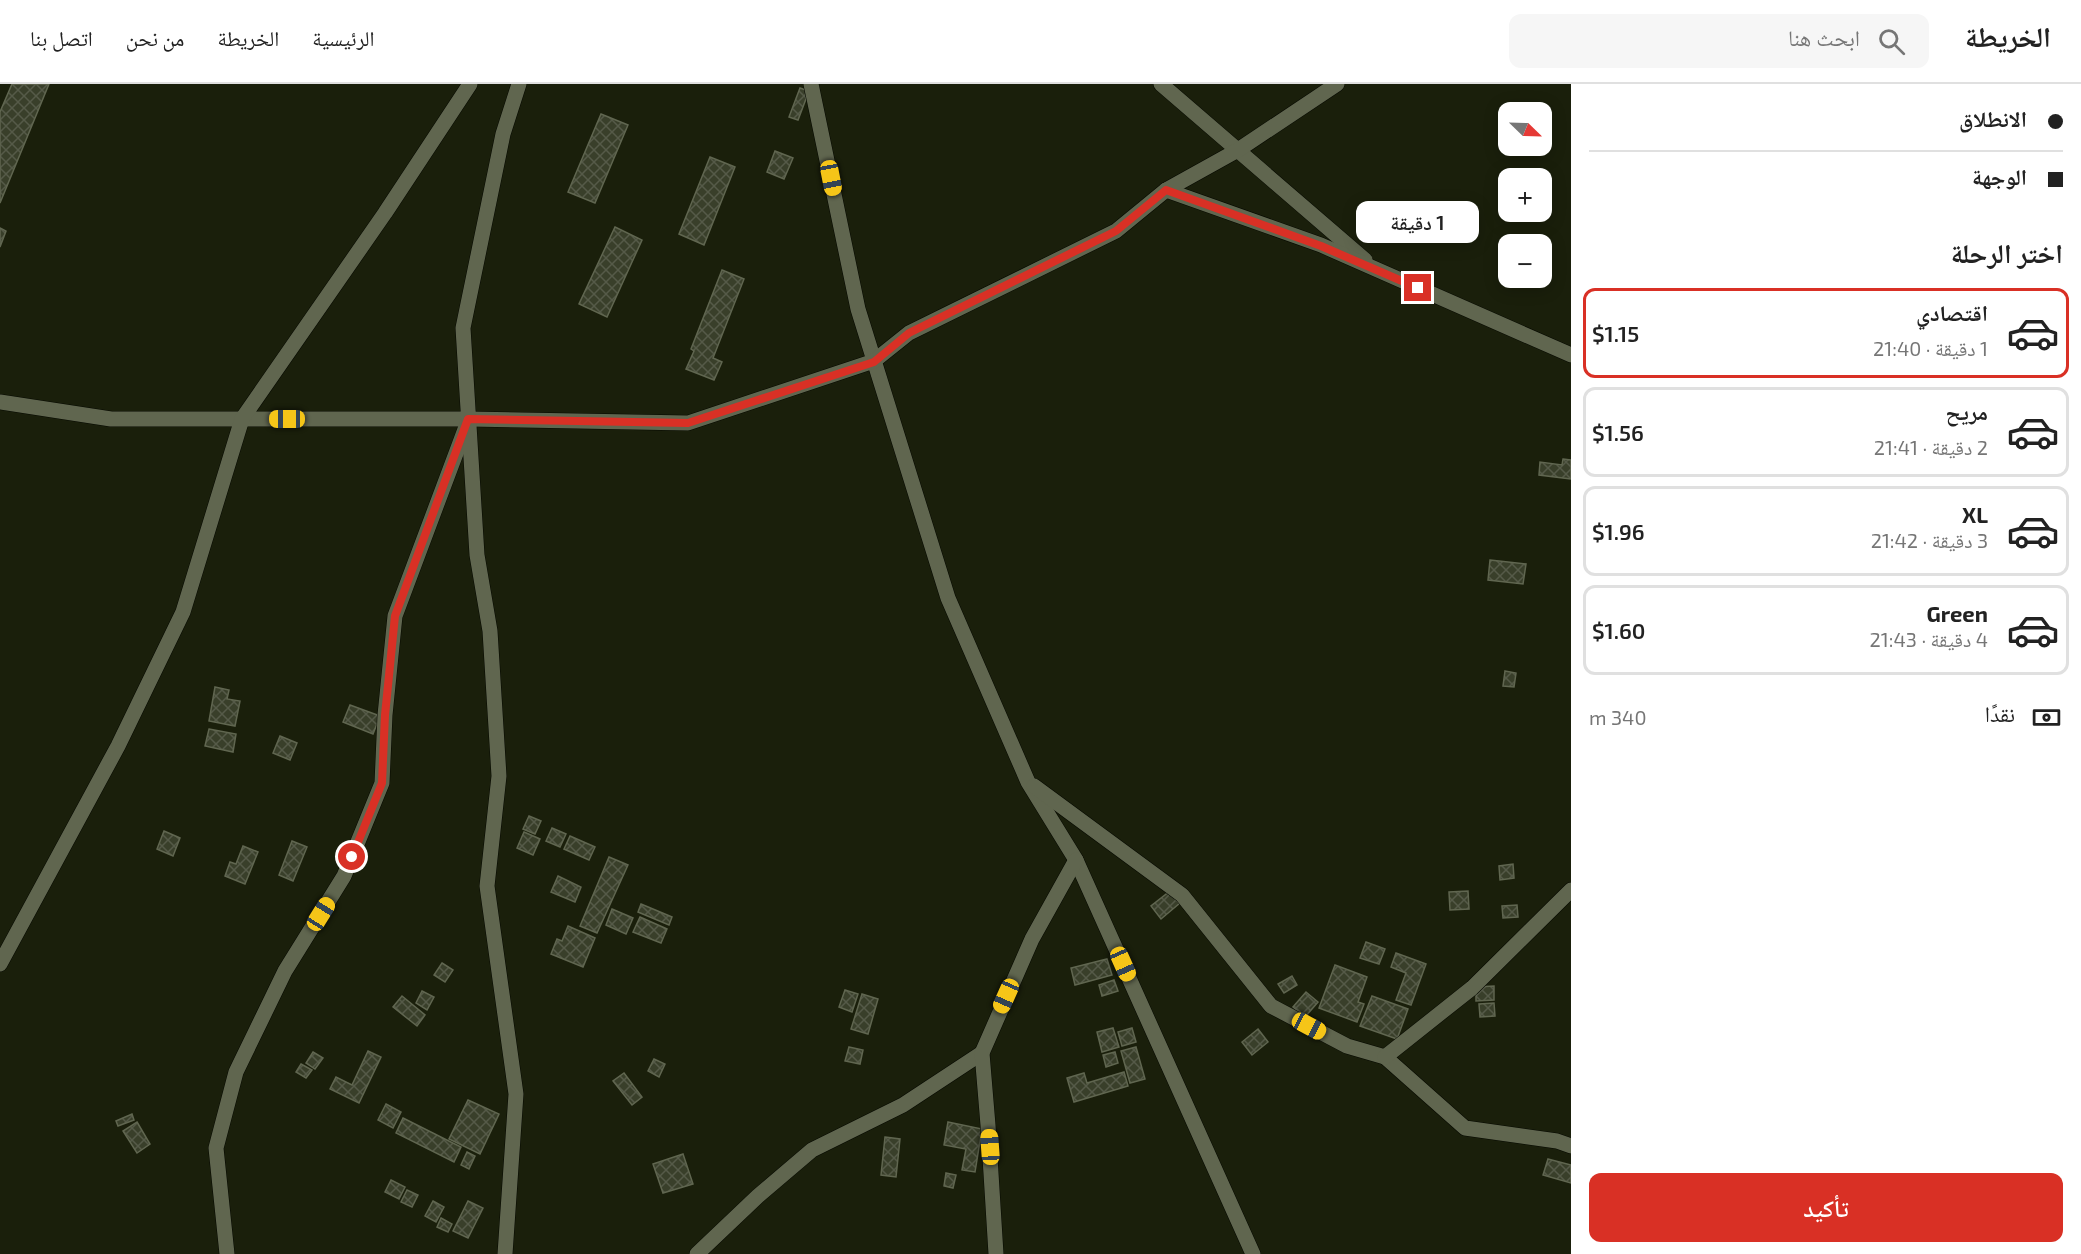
<!DOCTYPE html>
<html lang="ar">
<meta charset="utf-8">
<style>
:root{--surface:#fff;--page:#f6f6f6;--text:#222;--muted:#767676;--line:#e0e0e0;--accent:#d93025}
body{margin:0;font-family:"Exo 2","Noto Naskh Arabic",sans-serif;background:var(--page);color:var(--text);direction:rtl;height:100vh;display:flex;flex-direction:column;font-size:22px;white-space:nowrap}
*{box-sizing:border-box;margin:0}
p{font-size:20px;color:var(--muted)}
.icon{flex:none;width:33px;height:33px;fill:none;stroke:currentColor;stroke-width:2;stroke-linecap:round;stroke-linejoin:round}
.map{position:relative;flex:1;overflow:hidden;direction:ltr}
.details{display:flex;flex-direction:column;background:var(--surface);width:510px}
.details>*{flex:none}
.top-card{display:grid;align-content:center;height:132px;padding:0 18px;background:var(--surface)}
.needle{width:39px;rotate:113deg}
.fabs{position:absolute;left:1498px;top:18px;display:grid;gap:12px}
.fabs a{display:grid;place-items:center;width:54px;height:54px;border-radius:12px;background:var(--surface);box-shadow:0 3px 15px #0003;font-size:30px}
.end{position:absolute;width:27px;height:27px;margin:-14px;border:8px solid #d93025;background:#fff;box-shadow:0 0 0 3px #fff}
.from{border-radius:50%}
.bubble{position:absolute;height:42px;border-radius:12px;background:var(--surface);box-shadow:0 3px 15px #0003;font-size:20px;font-weight:600;line-height:42px;text-align:center;direction:rtl}
.car{position:absolute;width:18px;height:36px;margin:-18px -9px;border-radius:8px;box-shadow:0 0 4px 2px #0007;background:linear-gradient(#f5c518 24%,#345 0 40%,#f5c518 0 76%,#345 0 86%,#f5c518 0)}
.top-card b{display:flex;align-items:center;gap:21px;height:57px;font-size:22px}
.top-card b+b{border-top:2px solid var(--line)}
.top-card i{width:15px;height:15px;background:var(--text)}
ul{padding:0;list-style:none}
li{display:flex;align-items:center;gap:18px;height:90px;margin:0 12px 9px;padding:0 6px;border:3px solid var(--line);border-radius:12px}
li div{flex:1}
li b{display:block;font-size:22px}
li em{font-style:normal;font-weight:600}
li.active{border-color:var(--accent)}
li>.icon{width:54px;height:54px;stroke-width:1.5}
h2{padding:0 18px;font-size:27px;line-height:72px}
.pay{display:flex;align-items:center;gap:15px;height:66px;padding:0 18px;font-size:22px}
.pay p{margin-inline-start:auto}
.primary-button{display:flex;gap:12px;margin-top:auto;padding:12px 18px}
.primary-button a{flex:1;height:69px;border-radius:12px;background:var(--accent);color:#fff;font-size:24px;font-weight:600;line-height:69px;text-align:center}
header{display:flex;align-items:center;gap:36px;box-sizing:border-box;height:84px;padding:0 30px;background:var(--surface);border-bottom:2px solid var(--line)}
header strong{font-size:28px}
nav{display:flex;gap:33px;margin-inline-start:auto;font-size:21px}
.search{width:420px;height:54px;background:var(--page);display:flex;align-items:center;gap:15px;box-sizing:border-box;padding:0 21px;border-radius:12px;color:var(--muted);font-size:22px}
main{display:flex;flex:1;min-height:0}
.map>svg:first-child{display:block}
.building{fill:url(#building-cross-hatch);stroke:#606650;stroke-width:1.5}
.lines{fill:none;stroke-linecap:round;stroke-linejoin:round}
.minor-casing{stroke:#060900;stroke-width:16}
.minor{stroke:#60664f;stroke-width:15}
.route{stroke:#d93025;stroke-width:8}
</style>
<header>
<strong>الخريطة</strong>
<div class="search"><svg class="icon" aria-label="search" viewBox="0 0 24 24"><circle cx="10" cy="10" r="6"/><path d="M15 15l6 6"/></svg>ابحث هنا</div>
<nav><a>الرئيسية</a><a>الخريطة</a><a>من نحن</a><a>اتصل بنا</a></nav>
</header>
<main>
<section class="details">
<div class="top-card">
<b><i class="from"></i>الانطلاق</b>
<b><i></i>الوجهة</b>
</div>
<h2>اختر الرحلة</h2>
<ul>
<li class="active"><svg class="icon" aria-label="car" viewBox="0 0 24 24"><path d="M5 17H2v-5l4-1 3-4h7l3 4 3 1v5h-3M9 17h6M6 11h13"/><circle cx="7" cy="17" r="2"/><circle cx="17" cy="17" r="2"/></svg><div><b>اقتصادي</b><p>1 دقيقة · 21:40</p></div><em>$1.15</em></li>
<li><svg class="icon" aria-label="car" viewBox="0 0 24 24"><path d="M5 17H2v-5l4-1 3-4h7l3 4 3 1v5h-3M9 17h6M6 11h13"/><circle cx="7" cy="17" r="2"/><circle cx="17" cy="17" r="2"/></svg><div><b>مريح</b><p>2 دقيقة · 21:41</p></div><em>$1.56</em></li>
<li><svg class="icon" aria-label="car" viewBox="0 0 24 24"><path d="M5 17H2v-5l4-1 3-4h7l3 4 3 1v5h-3M9 17h6M6 11h13"/><circle cx="7" cy="17" r="2"/><circle cx="17" cy="17" r="2"/></svg><div><b>XL</b><p>3 دقيقة · 21:42</p></div><em>$1.96</em></li>
<li><svg class="icon" aria-label="car" viewBox="0 0 24 24"><path d="M5 17H2v-5l4-1 3-4h7l3 4 3 1v5h-3M9 17h6M6 11h13"/><circle cx="7" cy="17" r="2"/><circle cx="17" cy="17" r="2"/></svg><div><b>Green</b><p>4 دقيقة · 21:43</p></div><em>$1.60</em></li>
</ul>
<div class="pay"><svg class="icon" aria-label="cash" viewBox="0 0 24 24"><path d="M3 7h18v10H3z"/><circle cx="12" cy="12" r="2"/></svg>نقدًا<p>340 m</p></div>
<div class="primary-button"><a>تأكيد</a></div>
</section>
<div class="map">
<svg width="1571" height="1170" viewBox="0 0 1571 1170">
<defs>
<pattern id="building-cross-hatch" width="8" height="8" patternUnits="userSpaceOnUse" patternTransform="scale(1.5)"><rect width="8" height="8" fill="#393f2a"/><path d="M0 0l8 8M0 8l8-8" fill="none" stroke="#555a48"/></pattern>
</defs>
<rect width="100%" height="100%" fill="#1a1f0b"/>
<!-- building -->
<g class="building">
<polygon points="12,0 49,0 0,119 0,28"/>
<polygon points="800,4 809,7 798,36 789,33"/>
<polygon points="601,30 628,41 595,119 568,108"/>
<polygon points="775,67 793,74 784,95 767,88"/>
<polygon points="710,73 735,83 704,161 679,150"/>
<polygon points="615,143 642,156 607,233 579,220"/>
<polygon points="0,144 6,147 0,163"/>
<polygon points="722,186 744,195 713,274 722,278 714,296 686,285 694,267 691,265"/>
<polygon points="1563,375 1571,376 1571,395 1539,391 1540,378 1562,381"/>
<polygon points="1490,476 1526,480 1523,500 1488,496"/>
<polygon points="1505,587 1516,589 1514,603 1503,602"/>
<polygon points="215,603 229,606 227,615 240,617 235,642 209,637"/>
<polygon points="350,621 380,632 373,650 343,638"/>
<polygon points="209,645 236,650 233,668 205,662"/>
<polygon points="280,652 297,659 290,676 273,669"/>
<polygon points="529,732 541,737 535,750 523,745"/>
<polygon points="552,744 566,750 560,763 546,757"/>
<polygon points="164,747 180,754 173,772 157,765"/>
<polygon points="524,748 540,755 533,771 517,764"/>
<polygon points="570,752 595,763 589,776 564,765"/>
<polygon points="292,757 307,763 293,797 279,791"/>
<polygon points="243,762 258,768 245,800 225,792 230,778 236,780"/>
<polygon points="609,773 628,781 597,849 580,842"/>
<polygon points="1513,780 1514,794 1500,796 1499,782"/>
<polygon points="558,792 581,803 575,818 551,808"/>
<polygon points="1170,807 1180,819 1161,835 1151,822"/>
<polygon points="1468,807 1469,825 1450,826 1449,808"/>
<polygon points="641,820 672,833 669,841 638,828"/>
<polygon points="1517,821 1518,833 1503,834 1502,822"/>
<polygon points="612,825 633,834 626,850 606,841"/>
<polygon points="640,833 667,845 661,859 633,848"/>
<polygon points="568,842 595,854 583,883 551,870 557,855 562,857"/>
<polygon points="1366,858 1385,865 1379,880 1360,874"/>
<polygon points="1396,869 1426,880 1411,921 1396,916 1406,889 1391,883"/>
<polygon points="1107,875 1112,891 1075,901 1071,884"/>
<polygon points="442,879 453,886 445,898 434,891"/>
<polygon points="1335,881 1367,893 1358,918 1364,920 1357,938 1319,924"/>
<polygon points="1292,892 1297,901 1284,909 1278,900"/>
<polygon points="1114,896 1118,907 1102,912 1099,901"/>
<polygon points="1494,902 1494,916 1476,917 1476,903"/>
<polygon points="845,906 858,910 852,928 839,923"/>
<polygon points="422,907 434,913 427,926 416,919"/>
<polygon points="1306,908 1318,918 1305,933 1293,923"/>
<polygon points="862,910 878,915 868,950 851,945"/>
<polygon points="402,912 425,931 417,942 393,923"/>
<polygon points="1372,912 1408,925 1397,955 1360,942"/>
<polygon points="1494,919 1495,932 1480,933 1479,920"/>
<polygon points="1113,944 1119,963 1102,968 1097,948"/>
<polygon points="1132,944 1136,958 1122,962 1118,948"/>
<polygon points="1258,945 1268,958 1252,971 1242,958"/>
<polygon points="849,963 863,966 860,980 845,977"/>
<polygon points="1136,963 1145,995 1130,999 1121,967"/>
<polygon points="368,967 381,973 359,1019 330,1005 336,993 352,1001"/>
<polygon points="313,968 323,974 315,985 306,979"/>
<polygon points="1115,968 1118,979 1106,983 1103,971"/>
<polygon points="654,975 665,980 659,993 648,987"/>
<polygon points="301,980 312,986 306,994 296,988"/>
<polygon points="1124,988 1128,1002 1074,1018 1067,994 1084,989 1087,999"/>
<polygon points="624,989 642,1013 632,1021 613,997"/>
<polygon points="468,1016 499,1030 480,1070 449,1055"/>
<polygon points="386,1020 401,1028 393,1044 378,1036"/>
<polygon points="132,1030 134,1036 118,1042 116,1037"/>
<polygon points="403,1034 461,1063 454,1078 396,1049"/>
<polygon points="137,1038 150,1060 137,1069 123,1047"/>
<polygon points="948,1038 982,1045 975,1088 962,1086 966,1065 944,1061"/>
<polygon points="885,1053 900,1055 896,1093 881,1091"/>
<polygon points="467,1068 475,1072 469,1085 461,1081"/>
<polygon points="683,1070 693,1100 663,1109 653,1080"/>
<polygon points="1548,1075 1571,1081 1571,1099 1543,1091"/>
<polygon points="946,1089 956,1091 953,1104 944,1102"/>
<polygon points="391,1096 405,1103 399,1115 385,1108"/>
<polygon points="407,1106 418,1111 412,1123 401,1118"/>
<polygon points="433,1117 444,1123 436,1138 425,1132"/>
<polygon points="468,1117 483,1124 468,1154 453,1147"/>
<polygon points="441,1134 452,1140 448,1148 437,1143"/>
</g>
<g class="lines">
<defs>
<g id="minor">
<polyline points="811,0 858,225 948,514 1028,698 1076,776 1253,1170"/>
<polyline points="1161,0 1365,176"/>
<polyline points="1166,106 1321,161 1571,271"/>
<polyline points="0,318 111,335 468,335 688,339 874,277 909,249 1116,147 1166,106 1238,66 1337,0"/>
<polyline points="1034,702 1182,811 1271,922 1347,962 1385,973 1465,1044 1557,1057 1571,1062"/>
<polyline points="0,880 118,662 183,528 242,335 385,129 470,0"/>
<polyline points="1385,973 1472,904 1571,806"/>
<polyline points="227,1170 216,1064 236,988 285,887 344,792 382,699 385,631 395,532 467,340"/>
<polyline points="505,1170 516,1010 487,802 499,692 490,547 477,471 463,244 503,50 519,0"/>
<polyline points="697,1170 758,1112 812,1066 903,1021 982,969"/>
<polyline points="996,1170 988,1041 982,969 1032,855 1076,776"/>
</g>
</defs>
<!-- minor casing -->
<use href="#minor" class="minor-casing"/>
<!-- minor -->
<use href="#minor" class="minor"/>
</g>
<g class="lines">
<!-- route -->
<polyline class="route" points="352,773 382,699 385,631 395,532 468,335 688,339 874,278 909,249 1116,147 1166,106 1321,162 1418,204"/>
</g>
</svg>
<div class="fabs">
<a><svg class="needle" viewBox="-14 -14 28 28"><path d="M0-13l5 13h-10z" fill="#e53935"/><path d="M0 13l5-13h-10z" fill="#767676"/></svg></a>
<a>+</a>
<a>−</a>
</div>
<i class="end from" style="left:352px;top:773px"></i>
<i class="end" style="left:1418px;top:204px"></i>
<div class="bubble" style="left:1356px;top:117px;width:123px">1 دقيقة</div>
<i class="car" style="left:831px;top:94px;rotate:169deg"></i>
<i class="car" style="left:287px;top:335px;rotate:270deg"></i>
<i class="car" style="left:321px;top:830px;rotate:32deg"></i>
<i class="car" style="left:1123px;top:880px;rotate:156deg"></i>
<i class="car" style="left:1006px;top:912px;rotate:204deg"></i>
<i class="car" style="left:1309px;top:942px;rotate:118deg"></i>
<i class="car" style="left:990px;top:1063px;rotate:356deg"></i>
</div>
</main>
